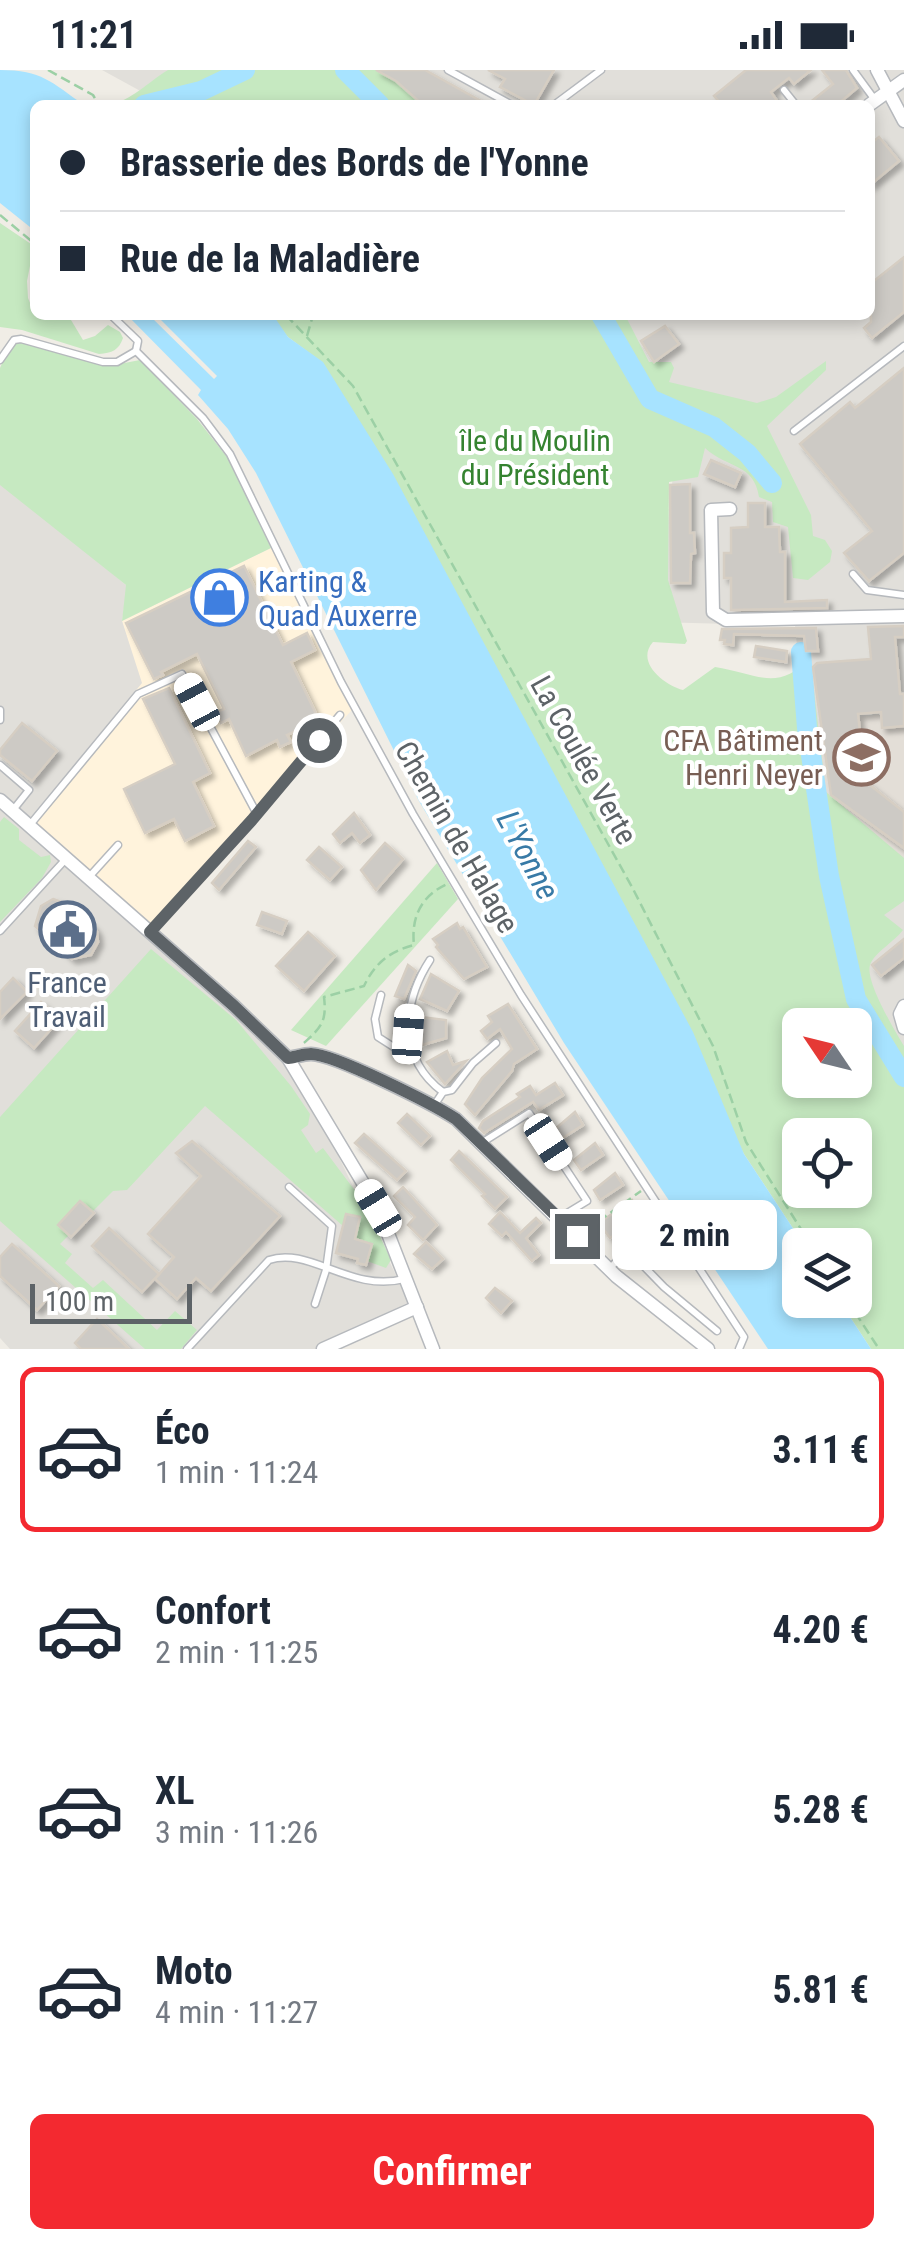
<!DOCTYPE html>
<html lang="fr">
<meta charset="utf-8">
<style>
:root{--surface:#fff;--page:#f6f6f7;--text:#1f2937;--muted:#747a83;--line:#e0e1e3;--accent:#f32930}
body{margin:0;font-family:"Roboto Condensed",sans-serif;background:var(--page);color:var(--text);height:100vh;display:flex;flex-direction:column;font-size:38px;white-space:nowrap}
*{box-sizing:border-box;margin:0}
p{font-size:32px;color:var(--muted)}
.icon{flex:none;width:55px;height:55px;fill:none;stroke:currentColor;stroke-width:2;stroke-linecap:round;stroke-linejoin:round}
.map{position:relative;height:1279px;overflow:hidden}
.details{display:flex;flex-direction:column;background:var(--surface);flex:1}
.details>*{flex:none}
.top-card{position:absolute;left:30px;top:30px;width:845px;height:220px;border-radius:15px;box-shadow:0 5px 15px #0003;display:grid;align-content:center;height:220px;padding:0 30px;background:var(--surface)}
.needle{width:65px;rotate:305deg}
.controls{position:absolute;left:782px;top:938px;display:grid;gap:20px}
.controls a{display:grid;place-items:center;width:90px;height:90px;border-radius:15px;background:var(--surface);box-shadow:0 5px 15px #0003;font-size:50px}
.scale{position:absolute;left:30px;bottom:25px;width:162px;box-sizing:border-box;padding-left:10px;border:5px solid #5d6367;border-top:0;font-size:28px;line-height:35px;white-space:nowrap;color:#5d6367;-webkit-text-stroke:8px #fff;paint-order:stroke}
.end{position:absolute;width:45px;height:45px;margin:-22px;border:12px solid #5d6367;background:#fff;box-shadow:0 0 0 5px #fff}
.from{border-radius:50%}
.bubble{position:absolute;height:70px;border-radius:15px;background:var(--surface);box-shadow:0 5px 15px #0003;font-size:32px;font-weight:700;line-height:70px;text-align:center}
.car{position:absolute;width:30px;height:60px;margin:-30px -15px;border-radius:12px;box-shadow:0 0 8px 2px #0007;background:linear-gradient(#fff 24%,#345 0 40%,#fff 0 76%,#345 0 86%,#fff 0)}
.top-card b{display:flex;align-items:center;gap:35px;height:95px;font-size:38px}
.top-card b+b{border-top:2px solid var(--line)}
.top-card i{width:25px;height:25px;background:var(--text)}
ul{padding:18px 0 0;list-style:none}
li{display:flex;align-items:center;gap:30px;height:165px;margin:0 20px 15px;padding:0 10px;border:5px solid transparent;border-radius:15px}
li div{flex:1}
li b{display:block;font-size:38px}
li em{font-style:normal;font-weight:700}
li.active{border-color:var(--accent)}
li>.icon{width:90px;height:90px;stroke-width:1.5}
.primary-button{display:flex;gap:20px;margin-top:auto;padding:20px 30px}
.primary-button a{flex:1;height:115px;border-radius:15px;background:var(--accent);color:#fff;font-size:40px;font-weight:700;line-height:115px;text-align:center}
.status{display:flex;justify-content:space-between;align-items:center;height:70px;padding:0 50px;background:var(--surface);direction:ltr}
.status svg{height:28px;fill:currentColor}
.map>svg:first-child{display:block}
.commercial{fill:#fff3dc}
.industrial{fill:#e1dfda}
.education{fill:#e3ded7}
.green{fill:#c6e9c1;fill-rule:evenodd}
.water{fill:#a7e3ff}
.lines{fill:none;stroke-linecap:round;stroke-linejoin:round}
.river{stroke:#a7e3ff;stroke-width:20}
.building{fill:#cdcac5;stroke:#d6cec3;stroke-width:2.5;filter:url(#shadow)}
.service-casing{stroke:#b6b9bd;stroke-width:9}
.minor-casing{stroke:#b6b9bd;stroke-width:15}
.path{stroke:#9cd0a5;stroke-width:2.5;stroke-dasharray:10 5;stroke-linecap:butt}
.service{stroke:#fff;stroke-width:6}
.minor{stroke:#fff;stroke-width:12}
.route{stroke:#5d6367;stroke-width:12}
.labels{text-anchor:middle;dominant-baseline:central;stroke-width:8;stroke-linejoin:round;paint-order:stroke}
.park-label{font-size:30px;fill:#358330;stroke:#fff}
.shop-label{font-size:30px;fill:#366cbe;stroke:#fff;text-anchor:start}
.education-label{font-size:30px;fill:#785e54;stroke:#fff;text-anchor:end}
.street-label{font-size:30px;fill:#5d6367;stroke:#fff}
.service-label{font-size:30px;fill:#4e5e75;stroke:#fff}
.water-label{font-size:32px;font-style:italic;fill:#387aa6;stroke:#fff}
</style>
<div class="status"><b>11:21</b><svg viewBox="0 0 49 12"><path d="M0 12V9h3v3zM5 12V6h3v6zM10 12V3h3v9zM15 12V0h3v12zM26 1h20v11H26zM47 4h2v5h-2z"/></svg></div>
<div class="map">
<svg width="904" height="1279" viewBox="0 0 904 1279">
<defs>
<filter id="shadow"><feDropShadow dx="4.5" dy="4.5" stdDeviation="2.5" flood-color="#0004"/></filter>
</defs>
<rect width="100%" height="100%" fill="#f0ede6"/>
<!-- commercial -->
<polygon class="commercial" points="271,478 352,640 150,856 31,748 141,613 122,551"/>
<!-- industrial -->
<g class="industrial">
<polygon points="102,0 266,0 209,35 166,35"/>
<polygon points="338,0 904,0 904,989 871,932 808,686 795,556 657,552 680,341 614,245 870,245 870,35 377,35"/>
<polygon points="0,409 127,516 122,551 142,613 31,748 150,857 302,1011 409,1232 317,1279 10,1279 0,1268"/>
</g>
<!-- education -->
<polygon class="education" points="904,642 904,788 826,722 815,652"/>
<!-- green -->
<g class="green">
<path d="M 168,0 L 376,0 L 396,11 L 423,35 L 109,35 C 131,31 148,12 168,0 Z"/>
<path d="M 0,153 L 34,176 L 27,211 L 28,228 L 35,245 L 45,250 L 54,245 L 68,245 L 83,270 L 95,266 L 108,255 L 120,262 L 123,268 C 119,280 112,283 99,284 L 22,260 L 0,257 Z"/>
<path d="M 270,245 L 625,245 L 649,292 L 671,292 L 674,298 L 669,312 L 757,333 L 776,327 L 826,291 L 826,300 L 767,356 L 811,445 L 813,466 L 825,470 L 832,481 L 830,492 L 808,510 L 793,508 L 788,457 L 773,452 L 772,432 L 759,427 C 754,393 728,399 705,378 L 698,407 L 669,412 L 668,510 L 687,571 L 685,574 L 653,572 C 635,592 664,615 683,620 L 715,597 C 755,603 778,623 810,588 L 826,722 L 904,788 L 904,831 L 884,845 L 903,860 C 895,871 874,883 870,895 C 865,911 895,961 904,976 L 904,1279 L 871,1279 L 839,1230 L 855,1230 L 855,1175 L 804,1175 L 744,1084 L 323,293 L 288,267 ZM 800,955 L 855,955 L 855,1010 L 800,1010 ZM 800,1065 L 855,1065 L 855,1120 L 800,1120 Z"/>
<polygon points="18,272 109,296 140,290 197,349 234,396 271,478 122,551 126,515 0,415 0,298 6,284"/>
<polygon points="4,747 19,759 19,770 41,787 50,785 51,792 42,808 0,852 0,752"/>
<polygon points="437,793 458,829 326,976 291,960"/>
<polygon points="151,879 236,950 291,1016 310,1044 308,1055 301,1060 316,1083 323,1078 365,1134 391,1190 386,1198 367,1191 355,1170 360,1147 346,1144 343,1156 205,1036 127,1120 113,1121 60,1174 72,1184 65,1193 93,1218 103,1210 157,1260 175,1241 197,1260 181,1279 145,1279 0,1151 0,1047"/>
</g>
<!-- water -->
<g class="water">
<path d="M 0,0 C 42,0 51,12 84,35 L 35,35 L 35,161 L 0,133 Z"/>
<polygon points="127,245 149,245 214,309 217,306 156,245 273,245 288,267 323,292 393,404 693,962 744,1084 804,1175 800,1175 800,1230 839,1230 871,1279 768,1279 564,973 419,731 256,403 228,359 198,325 201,320"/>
</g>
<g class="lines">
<!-- river -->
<g class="river">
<polyline points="345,0 380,35"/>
<polyline points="144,35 201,21 245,0"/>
<polyline points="601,245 650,329 714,357 747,383 772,413"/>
<polyline points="801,582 807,658 829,806 856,929 904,1007"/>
</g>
</g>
<!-- building -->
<g class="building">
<polygon points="376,0 425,0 488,35 423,35 396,11"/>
<polygon points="488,0 554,0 534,35 500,17 505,9"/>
<polygon points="746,0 811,0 794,14 789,8 771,22 780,35 722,35 714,26"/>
<polygon points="822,0 846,0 857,18 837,35 817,35 813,30 833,14"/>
<polygon points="879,67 899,91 870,115 870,74"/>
<polygon points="904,187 904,242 872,268 864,258 871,252 870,214"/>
<polygon points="665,256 679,274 654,292 641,271"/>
<polygon points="904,298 904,483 869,511 844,483 872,461 800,374 850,332 855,338"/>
<polygon points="711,390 741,403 735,417 704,404"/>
<polygon points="690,414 690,463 694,463 695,483 691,484 690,513 671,513 670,415"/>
<polygon points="748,433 765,433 765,457 779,457 780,482 785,482 785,532 827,530 827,538 731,540 731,508 724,508 724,483 731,483 731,458 748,457"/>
<polygon points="244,496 283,575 307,563 315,580 291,592 319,650 287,665 291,672 280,677 277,670 246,686 229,649 221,653 216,642 224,639 197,584 161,602 163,605 154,609 126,553"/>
<polygon points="904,556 904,567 895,567 900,624 904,624 904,656 882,658 881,642 858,644 862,680 849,681 852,693 847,697 904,742 904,778 831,725 813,597 817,593 871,589 868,557"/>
<polygon points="816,558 818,581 806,581 804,566 734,564 733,575 724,574 725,570 720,570 722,559"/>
<polygon points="756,576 787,581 786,592 754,587"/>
<polygon points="169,618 210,703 193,712 214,756 185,771 174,749 145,763 124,719 175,694 143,629"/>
<polygon points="22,653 57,681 32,711 0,685 0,680"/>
<polygon points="354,743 370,765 360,773 352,763 340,773 333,764"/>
<polygon points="248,771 256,777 219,820 212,813"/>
<polygon points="385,773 403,789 376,820 361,800"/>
<polygon points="319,777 342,797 330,810 307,790"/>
<polygon points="53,829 70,835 79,848 92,855 97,862 98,872 91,885 72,889 35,856 41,836"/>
<polygon points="262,842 287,851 282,864 257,855"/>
<polygon points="457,853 460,859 463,857 487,897 464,909 436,877 438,875 433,869"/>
<polygon points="308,862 335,886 304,921 276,896"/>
<polygon points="904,869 904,888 881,906 872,895"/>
<polygon points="408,895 416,901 404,929 395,926"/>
<polygon points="431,904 459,921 447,941 420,929"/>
<polygon points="13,908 27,922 0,949 0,922"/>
<polygon points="41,932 60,949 34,978 15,961"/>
<polygon points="508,934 537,979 514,994 512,1001 475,1045 465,1034 482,1008 512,979 500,959 487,969 481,961 492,952 488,946"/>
<polygon points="421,947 446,950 446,968 422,975"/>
<polygon points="447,981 453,995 466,991 445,1014 427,992"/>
<polygon points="555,1013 563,1025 539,1040 533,1032 484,1063 479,1058 483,1051 520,1027 517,1024 530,1016 536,1025"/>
<polygon points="575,1042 583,1055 561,1069 554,1060"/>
<polygon points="407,1044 430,1066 421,1075 398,1053"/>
<polygon points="364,1064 406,1101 397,1110 355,1073"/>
<polygon points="192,1071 280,1146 211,1221 196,1208 177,1229 155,1209 174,1187 148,1164 201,1106 176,1083"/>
<polygon points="595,1073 603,1085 581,1100 574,1090"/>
<polygon points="459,1081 507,1127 495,1139 482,1126 485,1124 451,1090"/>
<polygon points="615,1103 623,1115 600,1130 594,1120"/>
<polygon points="403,1117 437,1155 423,1170 408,1155 415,1147 394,1126"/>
<polygon points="632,1130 643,1145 610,1168 599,1153"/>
<polygon points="80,1131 94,1143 71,1167 58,1155"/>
<polygon points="500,1142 520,1163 536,1148 541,1153 526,1168 539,1185 532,1191 506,1162 502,1166 489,1154"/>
<polygon points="346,1144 360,1147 355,1169 372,1174 366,1195 357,1193 358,1189 336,1183"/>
<polygon points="109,1158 159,1204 142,1222 92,1176"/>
<polygon points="426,1172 443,1189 432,1199 414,1184"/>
<polygon points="12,1174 59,1216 37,1240 0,1206 0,1187"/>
<polygon points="495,1218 512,1231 501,1243 486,1228"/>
<polygon points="97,1249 109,1260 129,1279 81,1279 75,1273"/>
</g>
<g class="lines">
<defs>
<g id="service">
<polyline points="448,0 512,35"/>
<polyline points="853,0 875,30"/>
<polyline points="784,20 796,35"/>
<polyline points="554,35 601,0"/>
<polyline points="111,245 138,271 136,281"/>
<polyline points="136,281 203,348 230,384 341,612 413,744 521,925 744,1267 739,1279"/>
<polyline points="0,290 14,270 21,269 103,292 117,292 136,281"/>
<polyline points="794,361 904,276"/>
<polyline points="853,504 867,520 904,525"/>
<polyline points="0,640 0,650"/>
<polyline points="0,695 29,720 13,740"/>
<polyline points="29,756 138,624 182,604 257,744"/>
<polyline points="89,807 118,775"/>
<polyline points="0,861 65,790"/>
<polyline points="151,861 252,750 340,645"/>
<path d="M 430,890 C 402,933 398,989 443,1022"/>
<polyline points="381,925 375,949 378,967 403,983 414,984"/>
<polyline points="435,1034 443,1022 452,1020 473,993 496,973"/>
<polyline points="483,1072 529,1043 587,1131 559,1148"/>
<polyline points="289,1117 332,1156 326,1200 315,1234"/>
<polyline points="610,1198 628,1180 664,1217 717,1261"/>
<path d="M 187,1279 L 269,1190 C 309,1176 351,1223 404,1209"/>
</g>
<g id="minor">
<polyline points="877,0 904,51"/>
<polyline points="869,35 904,10"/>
<polyline points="730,439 711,440 713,542 726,550 904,546"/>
<polyline points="0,730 234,936 288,988 378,1138 433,1279"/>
<polyline points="904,936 900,944 904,958"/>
<path d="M 288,988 C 295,987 304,984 311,984 C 334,984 433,1034 456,1049 L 616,1206 L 708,1279"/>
<polyline points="323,1279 417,1237"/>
</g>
</defs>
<!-- service casing -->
<use href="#service" class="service-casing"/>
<!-- minor casing -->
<use href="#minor" class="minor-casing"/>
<!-- path -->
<g class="path">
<polyline points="48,0 93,25 99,35"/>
<polyline points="0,145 35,174"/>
<polyline points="286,245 353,316 632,817 713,976 746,1072 811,1175"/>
<polyline points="307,266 313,245"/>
<path d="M 304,973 C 321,957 327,952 324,927 L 364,916 C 375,893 390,881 414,875 C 411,847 421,826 447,814"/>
<polyline points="586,1160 641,1121"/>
<polyline points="847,1230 879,1279"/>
</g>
<!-- service -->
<use href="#service" class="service"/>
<!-- minor -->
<use href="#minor" class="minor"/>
</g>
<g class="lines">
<!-- route -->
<path class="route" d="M 319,670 L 252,750 L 150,862 L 234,936 L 288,988 C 295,987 304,984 311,984 C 334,984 433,1034 456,1049 L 577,1166"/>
</g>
<!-- icons -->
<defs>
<symbol id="shop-ring" viewBox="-11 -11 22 22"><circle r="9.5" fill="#fff" stroke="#3f7fe0" stroke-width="1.5"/><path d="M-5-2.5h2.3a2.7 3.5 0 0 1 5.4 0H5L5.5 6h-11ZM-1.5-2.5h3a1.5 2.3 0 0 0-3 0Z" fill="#3f7fe0"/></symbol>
<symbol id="university-ring" viewBox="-11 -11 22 22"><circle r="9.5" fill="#fff" stroke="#8d6e63" stroke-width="1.5"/><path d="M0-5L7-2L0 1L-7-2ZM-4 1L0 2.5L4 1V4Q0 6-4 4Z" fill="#8d6e63"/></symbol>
<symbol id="civic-ring" viewBox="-11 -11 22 22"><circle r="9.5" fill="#fff" stroke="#5c6f8a" stroke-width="1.5"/><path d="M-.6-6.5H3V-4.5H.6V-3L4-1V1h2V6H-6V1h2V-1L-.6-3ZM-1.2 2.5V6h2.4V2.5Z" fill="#5c6f8a"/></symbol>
</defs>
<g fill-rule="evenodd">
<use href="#shop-ring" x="188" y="496" width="63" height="63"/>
<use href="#university-ring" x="830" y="656" width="63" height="63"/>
<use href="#civic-ring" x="36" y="828" width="63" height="63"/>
</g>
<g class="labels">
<!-- park labels -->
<g class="park-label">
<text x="535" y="370">île du Moulin<tspan x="535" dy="34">du Président</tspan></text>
</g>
<!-- shop labels -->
<g class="shop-label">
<text x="258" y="511">Karting &amp;<tspan x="258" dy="34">Quad Auxerre</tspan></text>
</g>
<!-- education labels -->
<g class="education-label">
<text x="823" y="670">CFA Bâtiment<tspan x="823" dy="34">Henri Neyer</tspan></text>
</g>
<!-- street labels -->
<g class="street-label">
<text transform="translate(584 690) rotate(61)">La Coulée Verte</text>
<text transform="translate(457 767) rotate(60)">Chemin de Halage</text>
</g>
<!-- service labels -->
<g class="service-label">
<text x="67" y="912">France<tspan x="67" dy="34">Travail</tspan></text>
</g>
<!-- water labels -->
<g class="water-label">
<text transform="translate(528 785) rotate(62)">L'Yonne</text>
</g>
</g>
</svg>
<div class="controls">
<a><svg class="needle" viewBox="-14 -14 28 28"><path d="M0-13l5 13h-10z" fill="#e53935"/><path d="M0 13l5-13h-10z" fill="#747a83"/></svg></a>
<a><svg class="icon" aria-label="locate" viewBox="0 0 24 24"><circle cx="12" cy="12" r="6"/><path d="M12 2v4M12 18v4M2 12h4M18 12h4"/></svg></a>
<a><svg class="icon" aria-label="layers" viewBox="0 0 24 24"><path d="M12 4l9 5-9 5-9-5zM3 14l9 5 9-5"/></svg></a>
</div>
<div class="scale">100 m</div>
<i class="end from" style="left:319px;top:670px"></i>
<i class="end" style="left:577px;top:1166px"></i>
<div class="bubble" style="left:612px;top:1130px;width:165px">2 min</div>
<i class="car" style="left:197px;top:632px;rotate:332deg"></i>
<i class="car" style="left:408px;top:964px;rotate:4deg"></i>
<i class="car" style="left:548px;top:1072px;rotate:147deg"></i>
<i class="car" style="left:378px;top:1138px;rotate:329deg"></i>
<div class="top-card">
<b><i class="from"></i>Brasserie des Bords de l'Yonne</b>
<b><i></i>Rue de la Maladière</b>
</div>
</div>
<section class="details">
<ul>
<li class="active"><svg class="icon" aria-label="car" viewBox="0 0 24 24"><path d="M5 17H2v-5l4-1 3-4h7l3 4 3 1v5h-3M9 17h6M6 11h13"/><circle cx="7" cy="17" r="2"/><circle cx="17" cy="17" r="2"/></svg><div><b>Éco</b><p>1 min · 11:24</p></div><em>3.11 €</em></li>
<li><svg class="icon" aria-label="car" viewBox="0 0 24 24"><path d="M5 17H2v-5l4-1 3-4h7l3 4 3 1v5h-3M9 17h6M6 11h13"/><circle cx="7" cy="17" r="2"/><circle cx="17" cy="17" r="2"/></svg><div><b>Confort</b><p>2 min · 11:25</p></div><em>4.20 €</em></li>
<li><svg class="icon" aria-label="car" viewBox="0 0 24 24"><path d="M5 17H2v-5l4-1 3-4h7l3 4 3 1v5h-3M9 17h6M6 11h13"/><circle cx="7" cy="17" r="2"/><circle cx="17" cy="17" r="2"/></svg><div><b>XL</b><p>3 min · 11:26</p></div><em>5.28 €</em></li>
<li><svg class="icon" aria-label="car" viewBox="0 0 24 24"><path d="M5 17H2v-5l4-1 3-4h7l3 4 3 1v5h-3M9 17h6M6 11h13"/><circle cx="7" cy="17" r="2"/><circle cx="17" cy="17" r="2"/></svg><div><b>Moto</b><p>4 min · 11:27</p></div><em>5.81 €</em></li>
</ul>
<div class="primary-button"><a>Confirmer</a></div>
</section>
